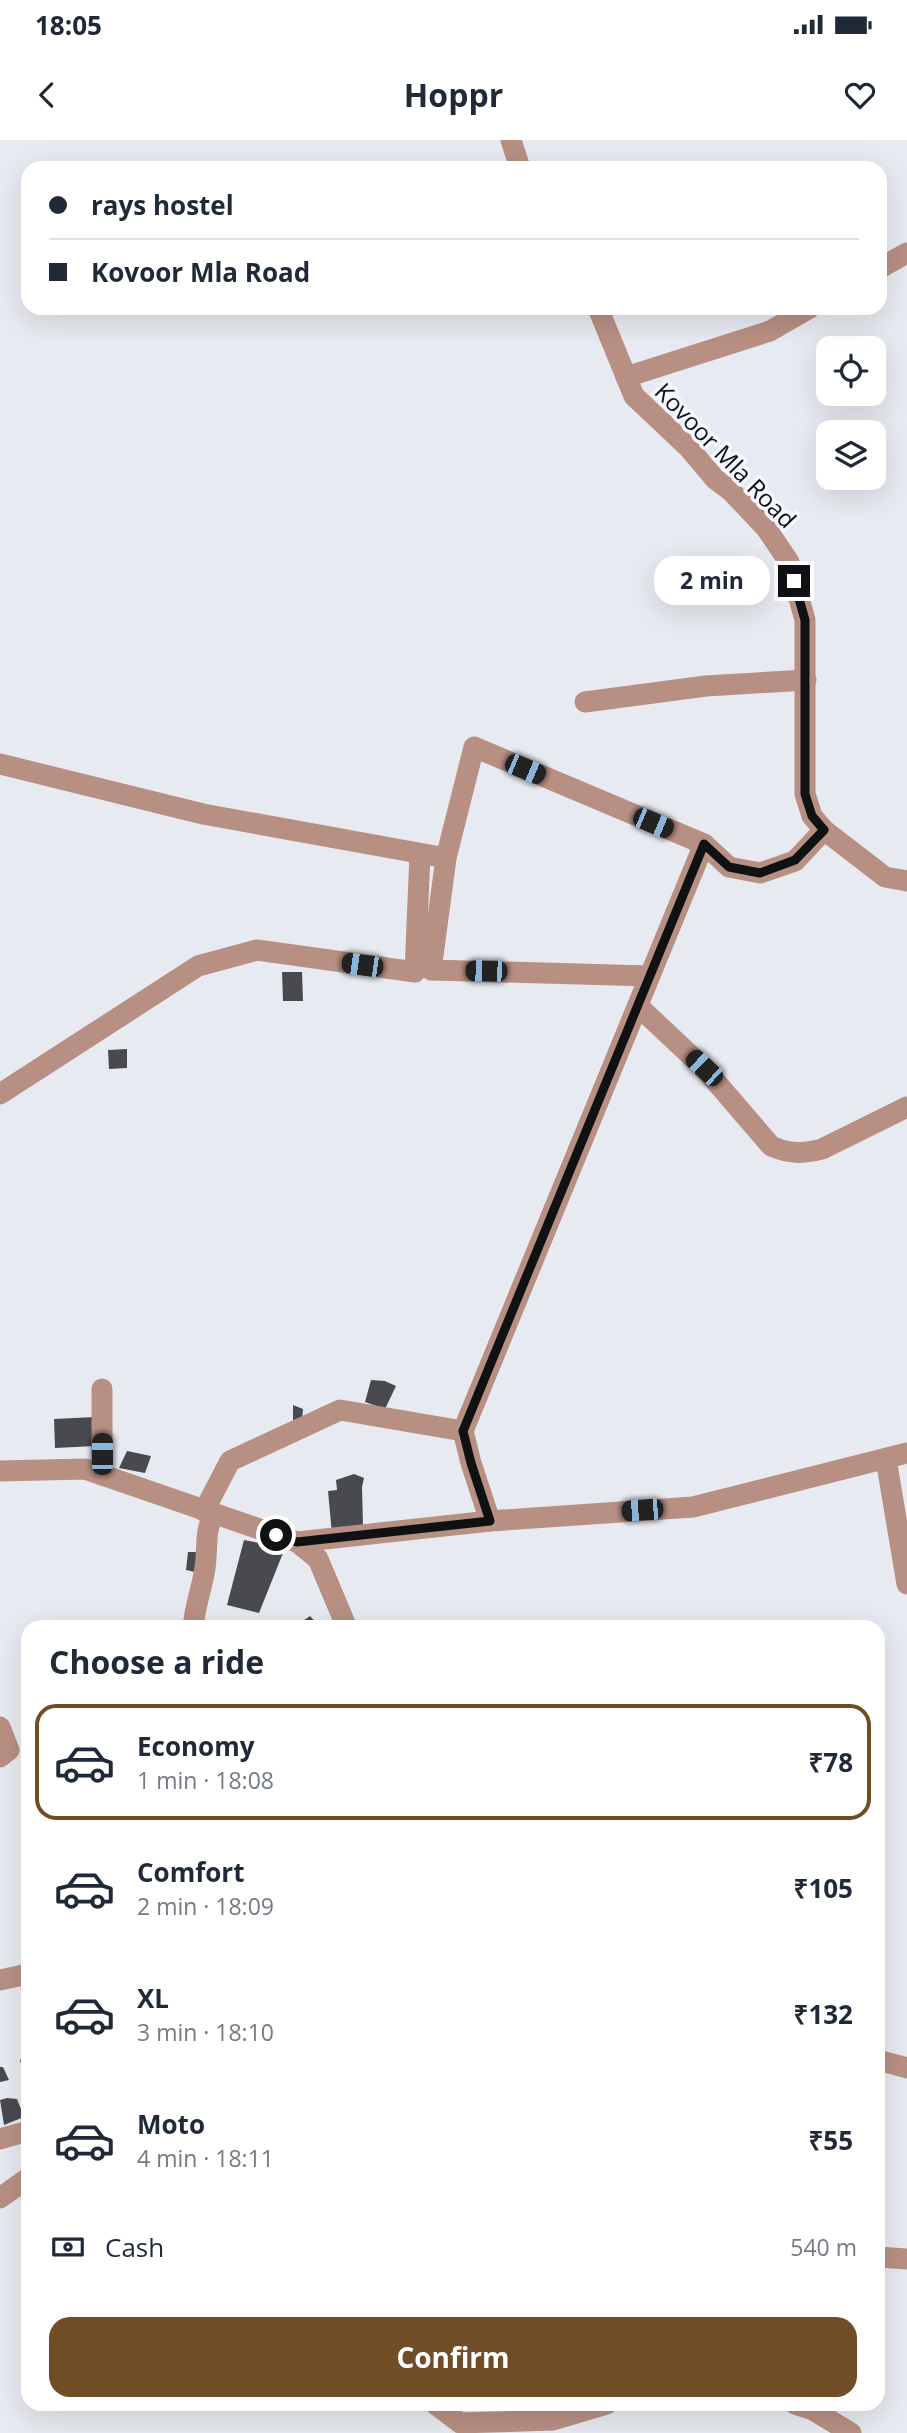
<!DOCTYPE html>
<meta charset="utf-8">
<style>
:root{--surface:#fff;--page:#f2f2f3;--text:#1f2937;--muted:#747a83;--line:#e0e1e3;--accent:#714d27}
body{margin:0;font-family:"Open Sans",sans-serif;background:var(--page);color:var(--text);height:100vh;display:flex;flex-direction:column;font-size:26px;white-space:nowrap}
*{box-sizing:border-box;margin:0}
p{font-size:23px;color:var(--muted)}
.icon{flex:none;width:38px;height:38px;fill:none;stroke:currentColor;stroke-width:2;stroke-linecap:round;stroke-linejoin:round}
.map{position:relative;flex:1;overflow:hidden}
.panel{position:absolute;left:21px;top:1480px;width:864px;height:791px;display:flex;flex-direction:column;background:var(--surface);border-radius:21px;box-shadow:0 7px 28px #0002}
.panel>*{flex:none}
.hud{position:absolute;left:21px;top:21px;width:866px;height:154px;border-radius:21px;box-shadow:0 7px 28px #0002;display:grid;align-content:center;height:154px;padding:0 28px;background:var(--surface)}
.controls{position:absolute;left:816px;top:196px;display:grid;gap:14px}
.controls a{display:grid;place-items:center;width:70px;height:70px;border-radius:14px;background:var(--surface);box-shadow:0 7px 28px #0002;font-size:35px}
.end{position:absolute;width:32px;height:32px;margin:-16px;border:9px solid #101113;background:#fff;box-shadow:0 0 0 4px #fff}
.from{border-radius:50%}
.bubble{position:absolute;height:49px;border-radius:21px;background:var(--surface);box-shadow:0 7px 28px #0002;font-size:23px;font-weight:700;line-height:49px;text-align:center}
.car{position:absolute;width:21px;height:42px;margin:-21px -10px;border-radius:9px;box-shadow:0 0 5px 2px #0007;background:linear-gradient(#222 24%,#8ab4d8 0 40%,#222 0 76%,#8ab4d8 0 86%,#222 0)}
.hud b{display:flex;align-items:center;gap:24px;height:66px;font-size:26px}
.hud b+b{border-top:2px solid var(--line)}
.hud i{width:18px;height:18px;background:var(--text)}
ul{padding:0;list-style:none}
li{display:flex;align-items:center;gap:21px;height:116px;margin:0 14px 10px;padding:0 14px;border:4px solid transparent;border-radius:21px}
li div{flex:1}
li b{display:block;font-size:26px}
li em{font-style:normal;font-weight:700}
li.current{border-color:var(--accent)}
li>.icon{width:63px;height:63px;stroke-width:1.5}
h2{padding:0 28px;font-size:32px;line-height:84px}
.pay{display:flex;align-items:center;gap:18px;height:77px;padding:0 28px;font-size:26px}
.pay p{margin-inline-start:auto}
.cta{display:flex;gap:14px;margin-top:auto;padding:14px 28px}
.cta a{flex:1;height:80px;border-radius:21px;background:var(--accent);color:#fff;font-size:28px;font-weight:700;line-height:80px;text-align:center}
.status{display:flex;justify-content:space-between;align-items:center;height:49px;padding:0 35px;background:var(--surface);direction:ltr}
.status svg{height:19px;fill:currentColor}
header{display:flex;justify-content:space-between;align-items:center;height:91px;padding:0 28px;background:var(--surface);font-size:32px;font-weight:700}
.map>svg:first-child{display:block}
.building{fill:#494a50}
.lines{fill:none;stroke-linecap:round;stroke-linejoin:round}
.minor{stroke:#b88f83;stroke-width:21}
.route{stroke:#101113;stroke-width:9}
.labels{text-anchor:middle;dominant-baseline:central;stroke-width:7;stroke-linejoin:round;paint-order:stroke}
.street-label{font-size:24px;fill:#101113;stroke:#f5f7ff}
</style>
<div class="status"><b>18:05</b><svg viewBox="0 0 49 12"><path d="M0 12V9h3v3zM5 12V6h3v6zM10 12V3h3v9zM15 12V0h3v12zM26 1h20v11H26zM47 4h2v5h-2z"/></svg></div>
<header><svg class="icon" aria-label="back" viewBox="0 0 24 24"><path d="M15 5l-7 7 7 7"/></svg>Hoppr<svg class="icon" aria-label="heart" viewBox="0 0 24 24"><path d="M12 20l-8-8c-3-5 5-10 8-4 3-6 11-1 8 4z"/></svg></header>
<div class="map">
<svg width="907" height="2293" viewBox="0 0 907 2293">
<rect width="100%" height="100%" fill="#e8eaf1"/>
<!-- building -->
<g class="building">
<polygon points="282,832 302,832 303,861 283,861"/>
<polygon points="127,909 127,928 109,929 108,910"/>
<polygon points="371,1240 385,1241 396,1246 385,1269 365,1262"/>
<polygon points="293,1265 303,1269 302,1280 293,1280"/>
<polygon points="95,1277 95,1306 55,1308 54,1279"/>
<polygon points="127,1311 151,1316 145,1333 119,1328"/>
<polygon points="354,1334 364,1338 362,1347 363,1386 332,1394 328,1351 337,1350 336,1340"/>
<polygon points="244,1400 285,1408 259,1473 227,1465"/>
<polygon points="188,1412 200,1412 199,1433 186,1430"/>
<polygon points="310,1476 321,1488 293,1488"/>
<polygon points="28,1918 28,1946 27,1946 20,1920"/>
<polygon points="0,1927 3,1927 9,1940 0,1942"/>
<polygon points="7,1958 17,1959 24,1977 4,1985 0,1960"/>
</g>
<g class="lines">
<!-- minor -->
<g class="minor">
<polyline points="511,0 520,28"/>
<polyline points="880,128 907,113"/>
<polyline points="598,168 634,256 688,307 715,339 731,351 766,388 789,422 805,480 805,654 812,676 824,690 885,737 907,741"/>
<polyline points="626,237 770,191 810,168"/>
<polyline points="585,562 706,546 806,540"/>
<polyline points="0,624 203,674 446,718 474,607 704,704 463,1291 340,1270 230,1321 204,1371"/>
<polyline points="704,704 729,727 760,733 795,721 824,690"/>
<polyline points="446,718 431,830 649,836"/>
<path d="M 638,866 L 704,928 L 771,1006 C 789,1014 804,1014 822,1009 L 907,967"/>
<polyline points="0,954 198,826 257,810 415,832 420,714"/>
<polyline points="102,1249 102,1335"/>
<polyline points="463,1291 471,1323 490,1381 693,1367 907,1313"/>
<polyline points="886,1319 907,1444"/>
<polyline points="0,1331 85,1329 297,1402 318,1419 347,1488"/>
<polyline points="297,1402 490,1381"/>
<path d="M 193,1488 C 195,1464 202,1449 205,1428 C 208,1409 204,1391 214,1374"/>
<polyline points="0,1587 9,1610 0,1617"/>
<polyline points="0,1840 28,1834"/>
<polyline points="878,1920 907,1928"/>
<polyline points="0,1999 28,1991"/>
<polyline points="0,2058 28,2038"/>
<polyline points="878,2117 907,2119"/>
<polyline points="435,2264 460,2283 553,2280 607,2264"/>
<polyline points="795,2264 813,2270 851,2293"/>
</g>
</g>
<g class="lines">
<!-- route -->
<polyline class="route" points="276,1395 297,1402 490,1381 471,1323 463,1291 704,704 729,727 760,733 795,720 824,690 812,676 805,654 805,480 794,441"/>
</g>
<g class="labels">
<!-- street labels -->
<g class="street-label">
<text transform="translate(726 315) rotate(46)">Kovoor Mla Road</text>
</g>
</g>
</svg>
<div class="controls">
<a><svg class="icon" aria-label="locate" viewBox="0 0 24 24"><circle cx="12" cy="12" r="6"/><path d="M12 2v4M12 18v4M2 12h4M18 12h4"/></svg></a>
<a><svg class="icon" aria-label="layers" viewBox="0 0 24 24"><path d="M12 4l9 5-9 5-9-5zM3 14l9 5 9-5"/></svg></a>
</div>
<i class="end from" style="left:276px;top:1395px"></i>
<i class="end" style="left:794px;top:441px"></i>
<div class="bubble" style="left:654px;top:416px;width:116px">2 min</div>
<i class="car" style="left:525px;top:629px;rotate:113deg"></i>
<i class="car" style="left:653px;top:683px;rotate:113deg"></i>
<i class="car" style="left:362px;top:825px;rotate:278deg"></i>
<i class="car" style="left:486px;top:831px;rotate:271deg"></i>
<i class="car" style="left:704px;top:928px;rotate:313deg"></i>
<i class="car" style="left:102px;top:1314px;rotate:0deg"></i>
<i class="car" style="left:642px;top:1370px;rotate:266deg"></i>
<div class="hud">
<b><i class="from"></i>rays hostel</b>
<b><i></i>Kovoor Mla Road</b>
</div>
<section class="panel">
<h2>Choose a ride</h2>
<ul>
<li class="current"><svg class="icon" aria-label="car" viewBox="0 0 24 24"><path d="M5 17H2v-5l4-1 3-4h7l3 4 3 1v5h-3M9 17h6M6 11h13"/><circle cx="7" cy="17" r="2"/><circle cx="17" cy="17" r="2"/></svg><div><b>Economy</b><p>1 min · 18:08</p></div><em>₹78</em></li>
<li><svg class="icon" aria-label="car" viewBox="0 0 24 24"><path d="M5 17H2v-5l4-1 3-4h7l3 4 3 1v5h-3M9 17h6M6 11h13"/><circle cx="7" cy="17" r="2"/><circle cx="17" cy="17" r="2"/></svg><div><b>Comfort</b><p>2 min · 18:09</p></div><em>₹105</em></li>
<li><svg class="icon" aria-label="car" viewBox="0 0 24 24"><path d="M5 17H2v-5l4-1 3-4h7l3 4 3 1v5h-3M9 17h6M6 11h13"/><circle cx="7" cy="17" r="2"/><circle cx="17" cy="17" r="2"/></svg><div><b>XL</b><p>3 min · 18:10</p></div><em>₹132</em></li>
<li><svg class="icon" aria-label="car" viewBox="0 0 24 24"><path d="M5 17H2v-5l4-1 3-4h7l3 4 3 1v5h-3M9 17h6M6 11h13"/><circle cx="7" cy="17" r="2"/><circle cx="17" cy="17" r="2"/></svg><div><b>Moto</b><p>4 min · 18:11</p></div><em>₹55</em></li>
</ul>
<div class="pay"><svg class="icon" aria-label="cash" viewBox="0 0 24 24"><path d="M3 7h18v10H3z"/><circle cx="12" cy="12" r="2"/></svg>Cash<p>540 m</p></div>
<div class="cta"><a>Confirm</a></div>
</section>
</div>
